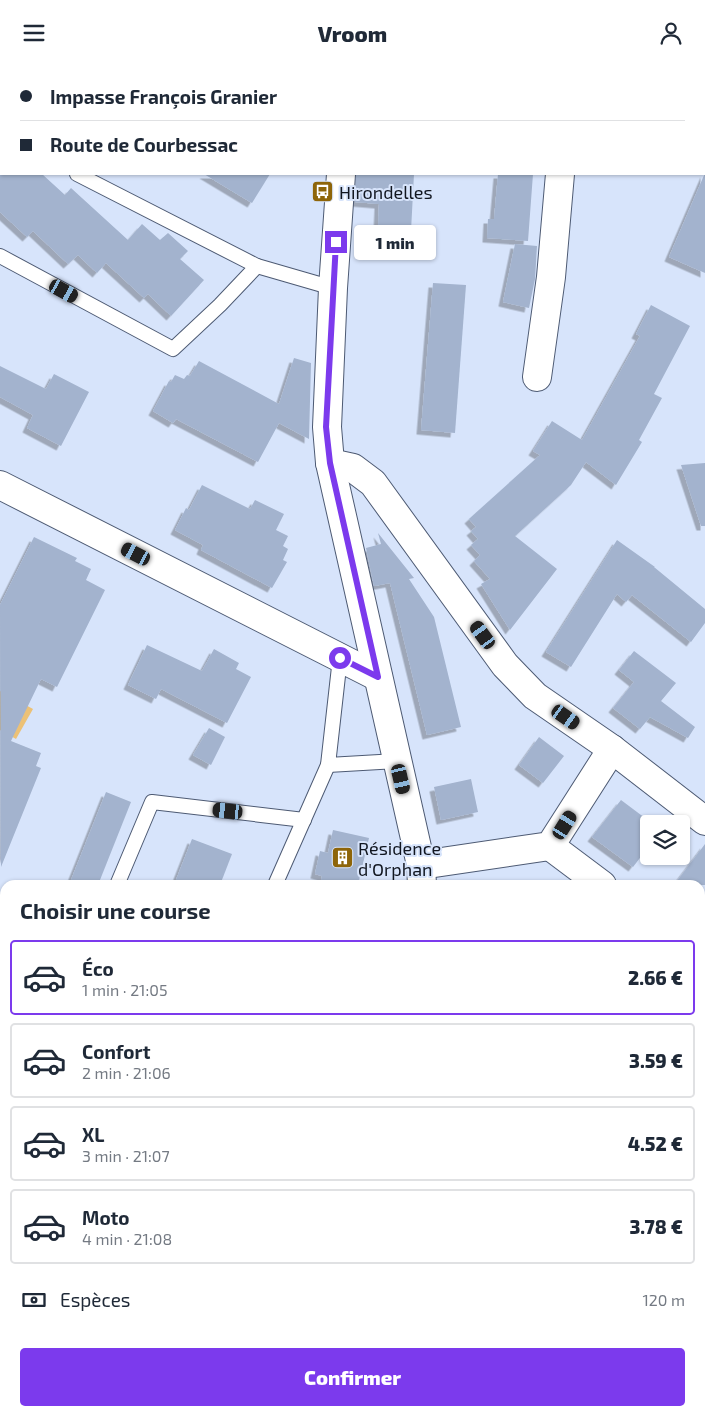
<!DOCTYPE html>
<html lang="fr">
<meta charset="utf-8">
<style>
:root{--surface:#fff;--page:#f6f6f7;--text:#1f2937;--muted:#747a83;--line:#e0e1e3;--accent:#7c3aed}
body{margin:0;font-family:"Exo 2",sans-serif;background:var(--page);color:var(--text);height:100vh;display:flex;flex-direction:column;font-size:19px;white-space:nowrap}
*{box-sizing:border-box;margin:0}
p{font-size:16px;color:var(--muted)}
.icon{flex:none;width:28px;height:28px;fill:none;stroke:currentColor;stroke-width:2;stroke-linecap:round;stroke-linejoin:round}
.map{position:relative;flex:1;overflow:hidden}
.sheet{position:absolute;left:0px;top:815px;width:705px;height:536px;display:flex;flex-direction:column;background:var(--surface);border-radius:15px 15px 0 0;box-shadow:0 1px 4px #0004}
.sheet>*{flex:none}
.guide{position:absolute;left:0px;top:0px;width:705px;height:110px;box-shadow:0 1px 4px #0004;display:grid;align-content:center;height:110px;padding:0 20px;background:var(--surface)}
.controls{position:absolute;left:640px;top:750px;display:grid;gap:10px}
.controls a{display:grid;place-items:center;width:50px;height:50px;border-radius:5px;background:var(--surface);box-shadow:0 1px 4px #0004;font-size:25px}
.end{position:absolute;width:22px;height:22px;margin:-11px;border:6px solid #7c3aed;background:#fff;box-shadow:0 0 0 2px #fff}
.from{border-radius:50%}
.bubble{position:absolute;height:35px;border-radius:5px;background:var(--surface);box-shadow:0 1px 4px #0004;font-size:16px;font-weight:800;line-height:35px;text-align:center}
.car{position:absolute;width:15px;height:30px;margin:-15px -8px;border-radius:6px;box-shadow:0 0 4px 1px #0007;background:linear-gradient(#222 24%,#8ab4d8 0 40%,#222 0 76%,#8ab4d8 0 86%,#222 0)}
.guide b{display:flex;align-items:center;gap:18px;height:48px;font-size:19px}
.guide b+b{border-top:1px solid var(--line)}
.guide i{width:12px;height:12px;background:var(--text)}
ul{padding:0;list-style:none}
li{display:flex;align-items:center;gap:15px;height:75px;margin:0 10px 8px;padding:0 10px;border:2px solid var(--line);border-radius:5px}
li div{flex:1}
li b{display:block;font-size:19px}
li em{font-style:normal;font-weight:800}
li.current{border-color:var(--accent)}
li>.icon{width:45px;height:45px;stroke-width:1.5}
h2{padding:0 20px;font-size:22px;line-height:60px}
.pay{display:flex;align-items:center;gap:12px;height:55px;padding:0 20px;font-size:19px}
.pay p{margin-inline-start:auto}
.action{display:flex;gap:10px;margin-top:auto;padding:10px 20px}
.action a{flex:1;height:58px;border-radius:5px;background:var(--accent);color:#fff;font-size:20px;font-weight:800;line-height:58px;text-align:center}
header{display:flex;justify-content:space-between;align-items:center;height:65px;padding:0 20px;background:var(--surface);font-size:22px;font-weight:800}
.map>svg:first-child{display:block}
.green{fill:#ecc176}
.building{fill:#a3b3ce;filter:url(#shadow)}
.lines{fill:none;stroke-linecap:round;stroke-linejoin:round}
.service-casing{stroke:#4d5a73;stroke-width:16}
.minor-casing{stroke:#4d5a73;stroke-width:30}
.tertiary-casing{stroke:#4d5a73;stroke-width:30}
.service{stroke:#fff;stroke-width:14}
.minor{stroke:#fff;stroke-width:28}
.tertiary{stroke:#fff;stroke-width:28}
.route{stroke:#7c3aed;stroke-width:6}
.labels{text-anchor:middle;dominant-baseline:central;stroke-width:4;stroke-linejoin:round;paint-order:stroke}
.poi-label{font-size:18px;fill:#111620;stroke:#d7e4fb;text-anchor:start}
</style>
<header><svg class="icon" aria-label="menu" viewBox="0 0 24 24"><path d="M4 6h16M4 12h16M4 18h16"/></svg>Vroom<svg class="icon" aria-label="person" viewBox="0 0 24 24"><circle cx="12" cy="8" r="4"/><path d="M4 21q1-7 8-7t8 7"/></svg></header>
<div class="map">
<svg width="705" height="1351" viewBox="0 0 705 1351">
<defs>
<filter id="shadow"><feDropShadow dx="-4.5" dy="4.5" stdDeviation="0" flood-color="#0004"/></filter>
</defs>
<rect width="100%" height="100%" fill="#d7e4fb"/>
<!-- green -->
<g class="green">
<polygon points="0,626 33,644 16,674 0,665"/>
<polygon points="0,870 5,873 5,890 0,899"/>
</g>
<!-- building -->
<g class="building">
<polygon points="705,108 705,208 669,192"/>
<polygon points="0,109 42,109 65,130 71,123 128,175 142,159 160,175 168,168 188,186 180,194 204,215 171,251 148,229 144,233 106,198 97,208 78,190 68,199 33,166 27,172 0,147"/>
<polygon points="204,109 270,109 252,138"/>
<polygon points="356,109 414,109 411,166 378,163 379,139 355,137"/>
<polygon points="498,109 533,109 528,176 487,173 488,154 494,154"/>
<polygon points="515,179 537,181 535,214 529,243 503,237"/>
<polygon points="433,218 466,220 455,368 421,365"/>
<polygon points="651,240 690,261 654,329 662,333 639,375 642,377 616,420 586,397 571,420 515,471 557,504 510,565 481,519 490,514 474,496 480,490 471,480 478,474 471,466 476,462 469,454 540,390 533,386 552,356 582,375 640,271 636,269"/>
<polygon points="294,293 311,298 309,374 279,358 258,397 176,354 173,358 153,346 169,316 171,317 175,310 184,314 187,310 190,311 199,296 279,339"/>
<polygon points="0,301 46,324 54,309 89,327 61,381 27,363 33,350 0,332"/>
<polygon points="705,398 705,461 701,461 681,400"/>
<polygon points="202,420 250,444 255,435 284,449 276,465 288,471 283,481 288,484 283,495 287,497 272,523 201,485 203,480 175,465 186,443 189,445"/>
<polygon points="378,468 414,513 409,514 434,552 461,662 427,670 390,518 374,521 366,483 381,479"/>
<polygon points="34,472 77,493 75,496 91,504 86,515 105,525 57,622 41,614 11,676 41,688 36,701 41,703 1,802 0,540"/>
<polygon points="617,475 655,502 654,502 705,544 705,558 691,577 632,530 626,537 617,529 571,602 546,587"/>
<polygon points="147,580 202,606 214,584 239,598 236,604 251,612 227,658 161,624 156,634 128,620"/>
<polygon points="634,586 676,618 661,636 695,662 688,673 650,652 640,664 613,643 634,617 619,605"/>
<polygon points="209,663 225,672 211,700 193,690"/>
<polygon points="539,672 564,691 543,718 519,700"/>
<polygon points="471,714 478,747 441,755 434,722"/>
<polygon points="106,727 131,737 98,820 69,820"/>
<polygon points="621,735 649,756 649,781 633,802 592,772"/>
<polygon points="333,765 369,773 358,820 320,820 322,811 315,809 320,786 328,788"/>
<polygon points="192,774 232,789 220,820 174,820"/>
<polygon points="705,779 705,820 674,820"/>
</g>
<g class="lines">
<defs>
<g id="service">
<polyline points="0,69 1,70"/>
<polyline points="77,109 257,201 333,223"/>
<polyline points="0,191 173,284 220,240 257,201"/>
<polyline points="340,593 328,700 397,696"/>
<polyline points="117,820 152,737 304,755"/>
<polyline points="275,820 328,700"/>
<polyline points="0,1079 5,1082"/>
</g>
<g id="minor">
<polyline points="163,0 165,1"/>
<polyline points="243,0 245,1"/>
<polyline points="222,1 222,0"/>
<polyline points="568,1 568,0"/>
<polyline points="537,312 551,212 560,109"/>
<polyline points="330,398 353,403 373,418 505,600 535,631 612,684 705,756"/>
<polyline points="0,420 378,612"/>
<polyline points="550,781 602,820"/>
<polyline points="421,800 550,781 612,684"/>
<polyline points="700,893 705,897"/>
</g>
<g id="tertiary">
<polyline points="348,1 348,0"/>
<polyline points="341,109 333,223 327,362 330,398 421,800 422,820"/>
<polyline points="427,1346 427,1351"/>
</g>
</defs>
<!-- service casing -->
<use href="#service" class="service-casing"/>
<!-- minor casing -->
<use href="#minor" class="minor-casing"/>
<!-- tertiary casing -->
<use href="#tertiary" class="tertiary-casing"/>
<!-- service -->
<use href="#service" class="service"/>
<!-- minor -->
<use href="#minor" class="minor"/>
<!-- tertiary -->
<use href="#tertiary" class="tertiary"/>
</g>
<g class="lines">
<!-- route -->
<polyline class="route" points="336,177 326,362 330,398 378,612 340,593"/>
</g>
<!-- icons -->
<defs>
<symbol id="bus-square" viewBox="-11 -11 22 22"><rect x="-9" y="-9" width="18" height="18" rx="4" fill="#8e6509" stroke="#d7e4fb"/><path d="M-5-6H5V4H4V6H2V4H-2V6H-4V4H-5ZM-3.5-4V0h7V-4ZM-3.5 1.2v1.5H-2V1.2ZM2 1.2v1.5H3.5V1.2Z" fill="#fff"/></symbol>
<symbol id="building-square" viewBox="-11 -11 22 22"><rect x="-9" y="-9" width="18" height="18" rx="4" fill="#8e6509" stroke="#d7e4fb"/><path d="M-4-6H4V6H1V3H-1V6H-4ZM-2.5-4.3h1.7v1.8h-1.7ZM.8-4.3h1.7v1.8H.8ZM-2.5-1h1.7V.8h-1.7ZM.8-1h1.7V.8H.8Z" fill="#fff"/></symbol>
</defs>
<g fill-rule="evenodd">
<use href="#bus-square" x="310" y="114" width="25" height="25"/>
<use href="#building-square" x="330" y="780" width="25" height="25"/>
</g>
<g class="labels">
<!-- poi labels -->
<g class="poi-label">
<text x="339" y="127">Hirondelles</text>
<text x="358" y="783">Résidence<tspan x="358" dy="21">d'Orphan</tspan></text>
</g>
</g>
</svg>
<div class="controls">
<a><svg class="icon" aria-label="layers" viewBox="0 0 24 24"><path d="M12 4l9 5-9 5-9-5zM3 14l9 5 9-5"/></svg></a>
</div>
<i class="end from" style="left:340px;top:593px"></i>
<i class="end" style="left:336px;top:177px"></i>
<div class="bubble" style="left:354px;top:160px;width:82px">1 min</div>
<i class="car" style="left:64px;top:226px;rotate:119deg"></i>
<i class="car" style="left:136px;top:489px;rotate:297deg"></i>
<i class="car" style="left:483px;top:570px;rotate:324deg"></i>
<i class="car" style="left:566px;top:652px;rotate:125deg"></i>
<i class="car" style="left:401px;top:714px;rotate:167deg"></i>
<i class="car" style="left:228px;top:746px;rotate:276deg"></i>
<i class="car" style="left:565px;top:760px;rotate:32deg"></i>
<div class="guide">
<b><i class="from"></i>Impasse François Granier</b>
<b><i></i>Route de Courbessac</b>
</div>
<section class="sheet">
<h2>Choisir une course</h2>
<ul>
<li class="current"><svg class="icon" aria-label="car" viewBox="0 0 24 24"><path d="M5 17H2v-5l4-1 3-4h7l3 4 3 1v5h-3M9 17h6M6 11h13"/><circle cx="7" cy="17" r="2"/><circle cx="17" cy="17" r="2"/></svg><div><b>Éco</b><p>1 min · 21:05</p></div><em>2.66 €</em></li>
<li><svg class="icon" aria-label="car" viewBox="0 0 24 24"><path d="M5 17H2v-5l4-1 3-4h7l3 4 3 1v5h-3M9 17h6M6 11h13"/><circle cx="7" cy="17" r="2"/><circle cx="17" cy="17" r="2"/></svg><div><b>Confort</b><p>2 min · 21:06</p></div><em>3.59 €</em></li>
<li><svg class="icon" aria-label="car" viewBox="0 0 24 24"><path d="M5 17H2v-5l4-1 3-4h7l3 4 3 1v5h-3M9 17h6M6 11h13"/><circle cx="7" cy="17" r="2"/><circle cx="17" cy="17" r="2"/></svg><div><b>XL</b><p>3 min · 21:07</p></div><em>4.52 €</em></li>
<li><svg class="icon" aria-label="car" viewBox="0 0 24 24"><path d="M5 17H2v-5l4-1 3-4h7l3 4 3 1v5h-3M9 17h6M6 11h13"/><circle cx="7" cy="17" r="2"/><circle cx="17" cy="17" r="2"/></svg><div><b>Moto</b><p>4 min · 21:08</p></div><em>3.78 €</em></li>
</ul>
<div class="pay"><svg class="icon" aria-label="cash" viewBox="0 0 24 24"><path d="M3 7h18v10H3z"/><circle cx="12" cy="12" r="2"/></svg>Espèces<p>120 m</p></div>
<div class="action"><a>Confirmer</a></div>
</section>
</div>
